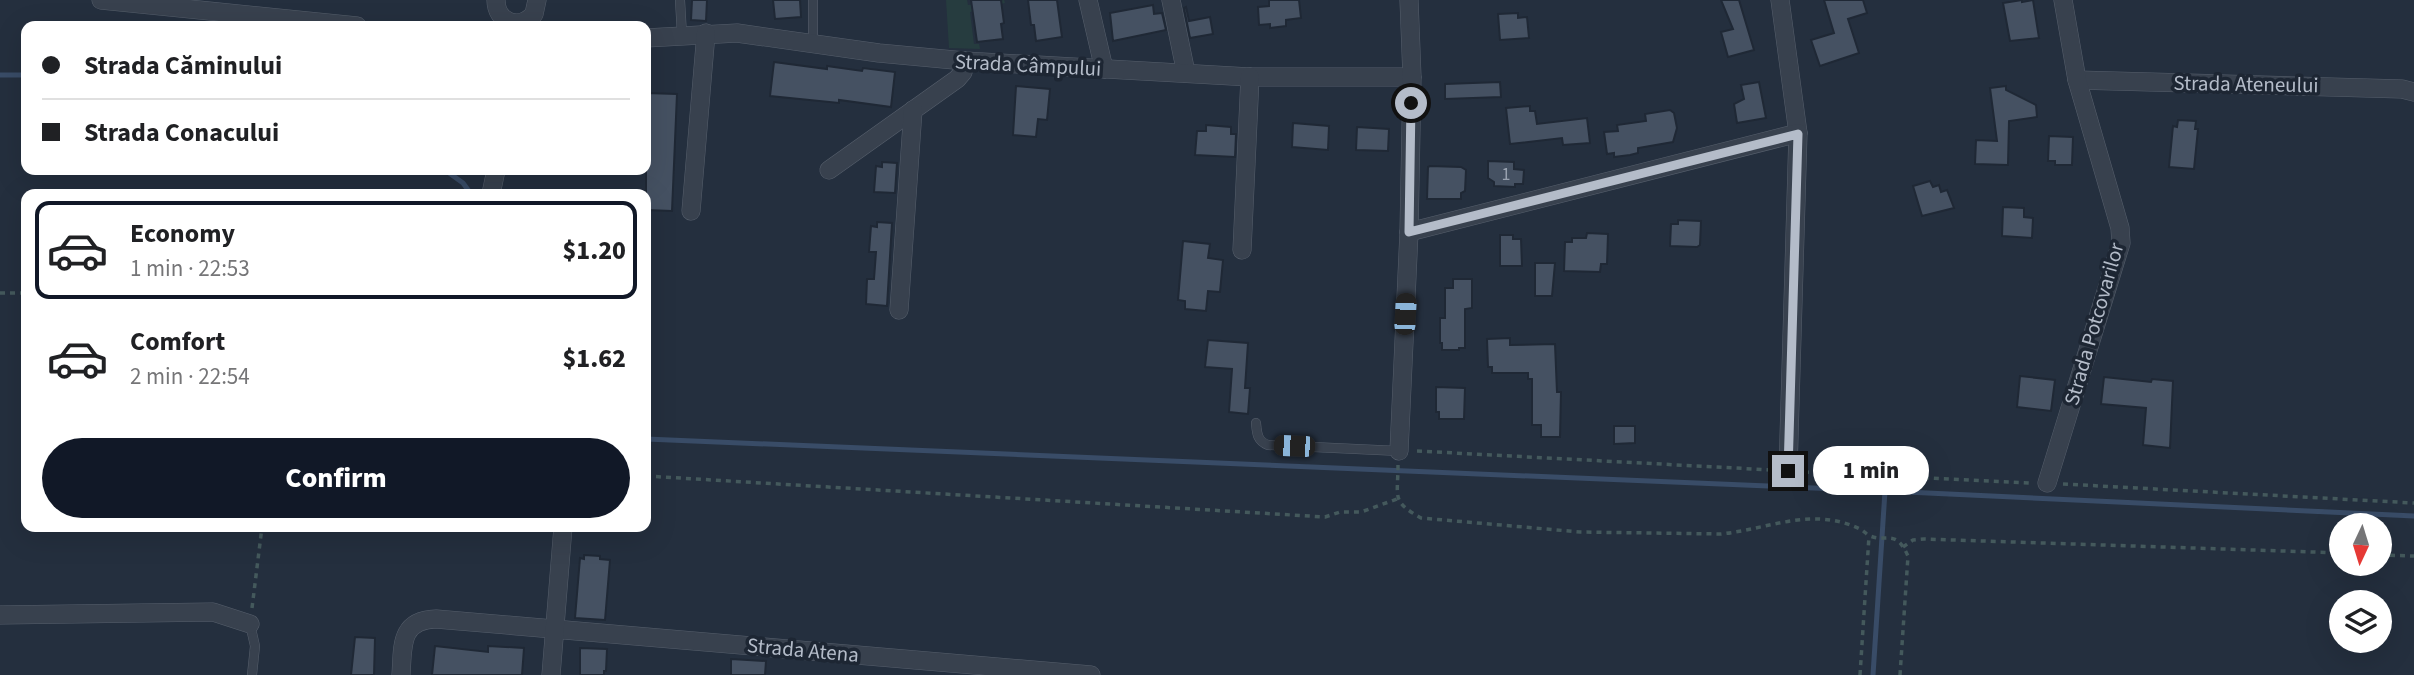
<!DOCTYPE html>
<meta charset="utf-8">
<style>
:root{--surface:#fff;--page:#f6f6f6;--text:#202124;--muted:#757577;--line:#e0e0e0;--accent:#111827}
body{margin:0;font-family:"Source Sans 3",sans-serif;background:var(--page);color:var(--text);height:100vh;display:flex;flex-direction:column;font-size:26px;white-space:nowrap}
*{box-sizing:border-box;margin:0}
p{font-size:23px;color:var(--muted)}
.icon{flex:none;width:38px;height:38px;fill:none;stroke:currentColor;stroke-width:2;stroke-linecap:round;stroke-linejoin:round}
.map{position:relative;flex:1;overflow:hidden}
.side{position:absolute;left:21px;top:189px;width:630px;height:343px;display:flex;flex-direction:column;background:var(--surface);border-radius:14px;box-shadow:0 7px 28px #0002}
.side>*{flex:none}
.hud{position:absolute;left:21px;top:21px;width:630px;height:154px;border-radius:14px;box-shadow:0 7px 28px #0002;display:grid;align-content:center;height:154px;padding:0 21px;background:var(--surface)}
.needle{width:46px;rotate:184deg}
.buttons{position:absolute;left:2329px;top:513px;display:grid;gap:14px}
.buttons a{display:grid;place-items:center;width:63px;height:63px;border-radius:50%;background:var(--surface);box-shadow:0 7px 28px #0002;font-size:35px}
.end{position:absolute;width:32px;height:32px;margin:-16px;border:9px solid #b4bcc9;background:#111;box-shadow:0 0 0 4px #111}
.from{border-radius:50%}
.bubble{position:absolute;height:49px;border-radius:24px;background:var(--surface);box-shadow:0 7px 28px #0002;font-size:23px;font-weight:800;line-height:49px;text-align:center}
.car{position:absolute;width:21px;height:42px;margin:-21px -10px;border-radius:9px;box-shadow:0 0 5px 2px #0007;background:linear-gradient(#222 24%,#8ab4d8 0 40%,#222 0 76%,#8ab4d8 0 86%,#222 0)}
.hud b{display:flex;align-items:center;gap:24px;height:66px;font-size:26px}
.hud b+b{border-top:2px solid var(--line)}
.hud i{width:18px;height:18px;background:var(--text)}
ul{padding:12px 0 0;list-style:none}
li{display:flex;align-items:center;gap:21px;height:98px;margin:0 14px 10px;padding:0 7px;border:4px solid transparent;border-radius:14px}
li div{flex:1}
li b{display:block;font-size:26px}
li em{font-style:normal;font-weight:800}
li.on{border-color:var(--accent)}
li>.icon{width:63px;height:63px;stroke-width:1.5}
.action{display:flex;gap:14px;margin-top:auto;padding:14px 21px}
.action a{flex:1;height:80px;border-radius:42px;background:var(--accent);color:#fff;font-size:28px;font-weight:800;line-height:80px;text-align:center}
.map>svg:first-child{display:block}
.green{fill:#263c3f}
.lines{fill:none;stroke-linecap:round;stroke-linejoin:round}
.stream{stroke:#394c67;stroke-width:5}
.building{fill:#455162;stroke:#1f2835;stroke-width:2}
.lane-casing{stroke:#565f6c;stroke-width:10}
.street-casing{stroke:#565f6c;stroke-width:19}
.path{stroke:#44595c;stroke-width:3.5;stroke-dasharray:5 5;stroke-linecap:butt}
.lane{stroke:#38414e;stroke-width:9}
.street{stroke:#38414e;stroke-width:18}
.route{stroke:#b4bcc9;stroke-width:9}
.labels{text-anchor:middle;dominant-baseline:central;stroke-width:7;stroke-linejoin:round;paint-order:stroke}
.number-label{font-size:18px;fill:#98a1af}
.street-label{font-size:21px;fill:#b4bcc9;stroke:#1d2633}
</style>
<div class="map">
<svg width="2414" height="675" viewBox="0 0 2414 675">
<rect width="100%" height="100%" fill="#242f3e"/>
<!-- green -->
<polygon class="green" points="946,0 967,0 968,5 1004,0 1005,3 1001,4 1001,7 970,12 974,44 979,44 980,49 949,48"/>
<g class="lines">
<!-- stream -->
<g class="stream">
<polyline points="0,75 26,75"/>
<polyline points="445,170 463,183 471,194"/>
<polyline points="646,439 1885,491 2414,516"/>
<polyline points="1873,675 1885,491"/>
</g>
</g>
<!-- building -->
<g class="building">
<polygon points="692,0 707,0 706,21 691,20"/>
<polygon points="773,0 800,0 801,17 775,19"/>
<polygon points="971,0 1001,0 1004,23 1001,24 1003,39 977,42"/>
<polygon points="1028,0 1057,0 1062,37 1036,41 1034,25 1031,25"/>
<polygon points="1269,0 1299,0 1301,18 1286,20 1286,26 1270,28 1270,24 1259,25 1258,7 1269,6"/>
<polygon points="1721,0 1739,0 1754,50 1728,57 1721,32 1733,29"/>
<polygon points="1824,0 1863,0 1867,13 1848,19 1859,53 1820,66 1811,40 1834,33"/>
<polygon points="2022,0 2022,2 2033,0 2039,38 2010,41 2003,3"/>
<polygon points="1153,5 1154,14 1162,13 1166,30 1113,41 1110,13"/>
<polygon points="1186,7 1189,21 1210,17 1213,34 1190,38 1184,8"/>
<polygon points="1518,13 1518,18 1527,17 1529,38 1500,40 1498,14"/>
<polygon points="774,62 827,69 827,66 862,71 863,68 895,72 891,107 839,100 839,103 770,96"/>
<polygon points="1500,82 1501,97 1445,99 1445,84"/>
<polygon points="1759,82 1766,118 1737,123 1734,104 1744,99 1741,85"/>
<polygon points="1016,86 1050,89 1047,120 1038,119 1036,137 1013,135"/>
<polygon points="2006,86 2006,90 2036,105 2037,117 2009,121 2008,165 1975,164 1976,140 1997,141 1990,88"/>
<polygon points="646,93 677,94 672,211 646,210"/>
<polygon points="1530,106 1530,111 1535,111 1537,124 1587,118 1590,143 1563,145 1562,138 1510,144 1506,108"/>
<polygon points="1670,110 1674,113 1677,128 1673,142 1638,148 1638,153 1630,155 1614,157 1614,153 1607,154 1604,132 1618,131 1617,125 1646,121 1645,114"/>
<polygon points="2178,120 2196,121 2195,129 2198,129 2194,169 2169,167 2173,126 2177,127"/>
<polygon points="1293,123 1329,126 1328,150 1292,147"/>
<polygon points="1206,125 1231,127 1231,134 1236,134 1235,157 1195,155 1197,131 1206,131"/>
<polygon points="1357,127 1389,129 1388,151 1356,150"/>
<polygon points="2049,136 2073,137 2072,165 2055,165 2055,161 2048,161"/>
<polygon points="1488,161 1514,162 1514,169 1524,170 1523,184 1515,184 1515,187 1494,186 1494,182 1488,178"/>
<polygon points="882,162 897,163 895,193 874,192 876,166 882,167"/>
<polygon points="1430,166 1461,167 1466,170 1465,191 1461,193 1461,199 1427,199 1428,167"/>
<polygon points="1930,181 1933,187 1939,185 1941,192 1947,190 1954,208 1922,216 1913,186"/>
<polygon points="2003,207 2024,208 2024,217 2033,218 2032,238 2002,236"/>
<polygon points="1678,220 1701,221 1700,245 1697,247 1670,246 1671,224 1678,224"/>
<polygon points="877,222 892,223 887,306 866,304 867,279 874,279 876,252 869,252 871,226 877,227"/>
<polygon points="1587,233 1608,234 1607,264 1601,264 1600,272 1564,271 1565,242 1572,242 1572,238 1586,238"/>
<polygon points="1500,235 1513,235 1513,239 1521,239 1522,266 1500,266"/>
<polygon points="1183,241 1210,244 1208,258 1223,260 1220,292 1208,291 1206,311 1185,309 1185,301 1178,300"/>
<polygon points="1535,263 1555,263 1552,296 1535,296"/>
<polygon points="1453,279 1472,279 1472,308 1465,309 1465,348 1459,348 1459,350 1442,350 1442,343 1440,343 1440,318 1445,318 1445,288 1453,288"/>
<polygon points="1510,338 1510,345 1555,344 1557,392 1561,392 1560,437 1541,437 1541,425 1532,425 1532,379 1528,379 1528,373 1492,373 1492,367 1488,367 1487,339"/>
<polygon points="1208,340 1248,343 1245,388 1250,388 1248,414 1229,412 1232,369 1205,367"/>
<polygon points="2020,376 2055,380 2051,411 2017,407"/>
<polygon points="2104,377 2151,382 2152,379 2173,381 2170,448 2143,445 2146,408 2101,404"/>
<polygon points="1436,387 1465,388 1464,419 1439,419 1439,412 1436,412"/>
<polygon points="1614,426 1635,426 1635,443 1614,444"/>
<polygon points="584,555 600,556 600,559 610,560 605,620 575,618 580,558 584,559"/>
<polygon points="355,637 375,638 374,675 351,675"/>
<polygon points="435,646 488,652 488,646 524,648 522,675 432,675"/>
<polygon points="580,648 607,649 606,671 604,671 604,675 580,675"/>
<polygon points="731,659 766,661 765,675 731,675"/>
</g>
<g class="lines">
<defs>
<g id="lane">
<polyline points="680,0 682,35"/>
<polyline points="813,43 813,0"/>
<path d="M 1256,423 C 1257,433 1257,441 1268,445 L 1399,451"/>
<polyline points="250,624 255,646 252,675"/>
</g>
<g id="street">
<polyline points="101,0 357,26"/>
<path d="M 496,0 C 496,22 519,31 534,14 L 537,0"/>
<polyline points="1088,0 1104,69"/>
<polyline points="1171,0 1186,73"/>
<polyline points="1780,0 1798,133 1788,471"/>
<polyline points="646,38 737,33 879,53 965,61 1250,77 1412,77"/>
<polyline points="2077,80 2402,89 2414,92"/>
<polyline points="829,170 957,79 963,72 965,61"/>
<polyline points="491,194 496,170"/>
<polyline points="691,211 706,33"/>
<polyline points="1409,232 1798,133"/>
<polyline points="1242,250 1250,77"/>
<polyline points="899,310 913,110"/>
<polyline points="1399,451 1409,232 1412,77 1409,0"/>
<polyline points="2047,483 2121,243 2120,228 2077,80 2063,0"/>
<polyline points="0,615 213,612 250,624"/>
<path d="M 401,675 C 403,647 399,620 436,619 L 1091,675"/>
<polyline points="551,675 563,527"/>
</g>
</defs>
<!-- lane casing -->
<use href="#lane" class="lane-casing"/>
<!-- street casing -->
<use href="#street" class="street-casing"/>
<!-- path -->
<g class="path">
<polyline points="0,293 26,293"/>
<polyline points="1417,451 1772,470"/>
<path d="M 1398,465 C 1398,498 1391,501 1421,518 L 1580,532 L 1721,534 C 1769,529 1812,506 1860,529 C 1863,530 1865,533 1868,535 C 1886,544 1895,527 1908,556 L 1900,675"/>
<polyline points="1804,472 2031,483"/>
<polyline points="646,476 1325,517 1340,512 1361,512 1397,499"/>
<polyline points="2063,484 2414,503"/>
<polyline points="1903,547 1913,540 1924,539 2342,553"/>
<polyline points="2380,555 2414,556"/>
<polyline points="252,608 262,527"/>
<polyline points="1860,675 1869,536"/>
</g>
<!-- lane -->
<use href="#lane" class="lane"/>
<!-- street -->
<use href="#street" class="street"/>
</g>
<g class="lines">
<!-- route -->
<polyline class="route" points="1411,103 1409,232 1798,134 1788,471"/>
</g>
<g class="labels">
<!-- number labels -->
<g class="number-label">
<text x="1506" y="174">1</text>
</g>
<!-- street labels -->
<g class="street-label">
<text transform="translate(1028 65) rotate(3)">Strada Câmpului</text>
<text transform="translate(2246 84) rotate(1)">Strada Ateneului</text>
<text transform="translate(2094 324) rotate(-74)">Strada Potcovarilor</text>
<text transform="translate(803 650) rotate(5)">Strada Atena</text>
</g>
</g>
</svg>
<div class="buttons">
<a><svg class="needle" viewBox="-14 -14 28 28"><path d="M0-13l5 13h-10z" fill="#e53935"/><path d="M0 13l5-13h-10z" fill="#757577"/></svg></a>
<a><svg class="icon" aria-label="layers" viewBox="0 0 24 24"><path d="M12 4l9 5-9 5-9-5zM3 14l9 5 9-5"/></svg></a>
</div>
<i class="end from" style="left:1411px;top:103px"></i>
<i class="end" style="left:1788px;top:471px"></i>
<div class="bubble" style="left:1813px;top:446px;width:116px">1 min</div>
<i class="car" style="left:1405px;top:314px;rotate:3deg"></i>
<i class="car" style="left:1294px;top:446px;rotate:272deg"></i>
<div class="hud">
<b><i class="from"></i>Strada Căminului</b>
<b><i></i>Strada Conacului</b>
</div>
<section class="side">
<ul>
<li class="on"><svg class="icon" aria-label="car" viewBox="0 0 24 24"><path d="M5 17H2v-5l4-1 3-4h7l3 4 3 1v5h-3M9 17h6M6 11h13"/><circle cx="7" cy="17" r="2"/><circle cx="17" cy="17" r="2"/></svg><div><b>Economy</b><p>1 min · 22:53</p></div><em>$1.20</em></li>
<li><svg class="icon" aria-label="car" viewBox="0 0 24 24"><path d="M5 17H2v-5l4-1 3-4h7l3 4 3 1v5h-3M9 17h6M6 11h13"/><circle cx="7" cy="17" r="2"/><circle cx="17" cy="17" r="2"/></svg><div><b>Comfort</b><p>2 min · 22:54</p></div><em>$1.62</em></li>
</ul>
<div class="action"><a>Confirm</a></div>
</section>
</div>
